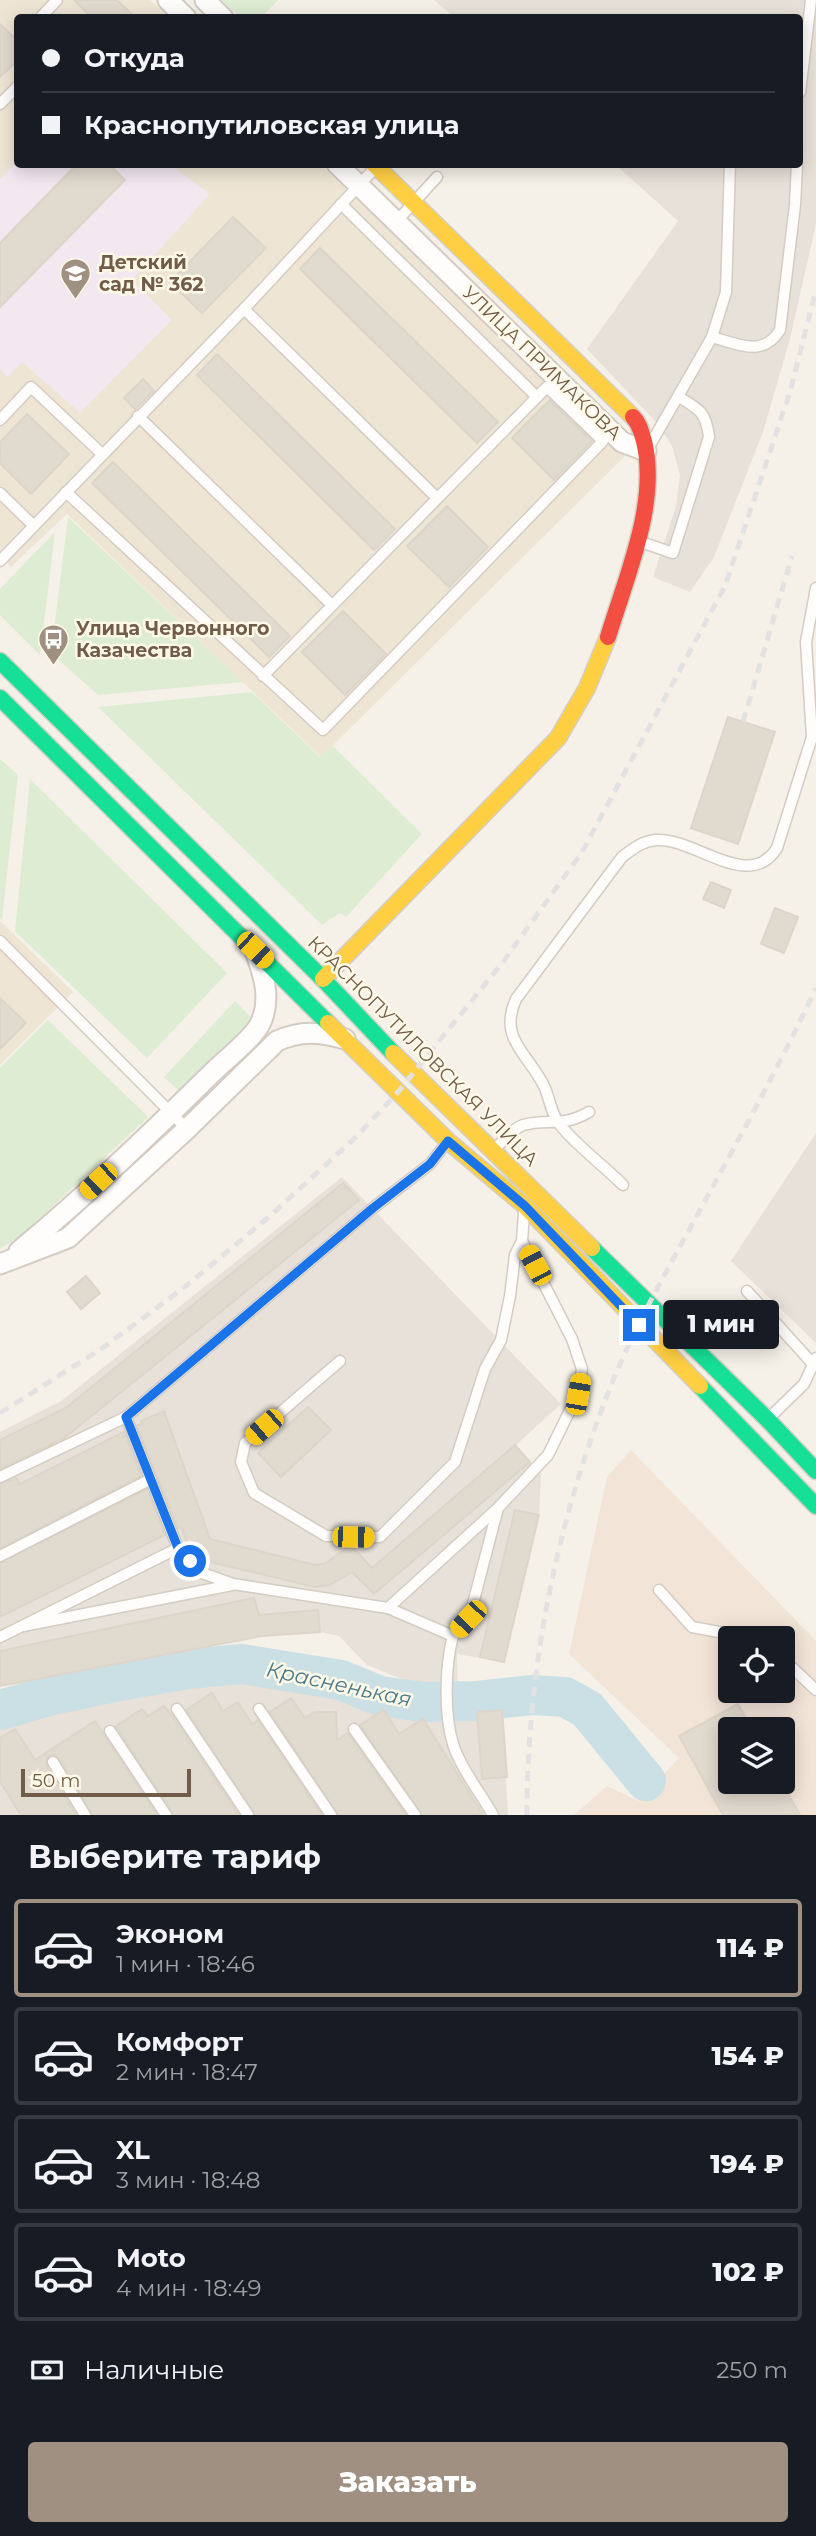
<!DOCTYPE html>
<html lang="ru">
<meta charset="utf-8">
<style>
:root{--surface:#171b24;--page:#242831;--text:#f1f3f6;--muted:#9ea1a6;--line:#363941;--accent:#9f9081}
body{margin:0;font-family:Montserrat,sans-serif;background:var(--page);color:var(--text);height:100vh;display:flex;flex-direction:column;font-size:26px;white-space:nowrap}
*{box-sizing:border-box;margin:0}
p{font-size:23px;color:var(--muted)}
.icon{flex:none;width:38px;height:38px;fill:none;stroke:currentColor;stroke-width:2;stroke-linecap:round;stroke-linejoin:round}
.map{position:relative;height:1815px;overflow:hidden}
.panel{display:flex;flex-direction:column;background:var(--surface);flex:1}
.panel>*{flex:none}
.top-card{position:absolute;left:14px;top:14px;width:789px;height:154px;border-radius:7px;box-shadow:0 4px 18px #0003;display:grid;align-content:center;height:154px;padding:0 28px;background:var(--surface)}
.buttons{position:absolute;left:718px;top:1626px;display:grid;gap:14px}
.buttons a{display:grid;place-items:center;width:77px;height:77px;border-radius:7px;background:var(--surface);box-shadow:0 4px 18px #0003;font-size:35px}
.scale{position:absolute;left:21px;bottom:18px;width:170px;box-sizing:border-box;padding-left:7px;border:4px solid #715c4a;border-top:0;font-size:19px;line-height:24px;white-space:nowrap;color:#715c4a;-webkit-text-stroke:5px #fef8e7;paint-order:stroke}
.end{position:absolute;width:32px;height:32px;margin:-16px;border:9px solid #1a73e8;background:#fff;box-shadow:0 0 0 4px #fff}
.from{border-radius:50%}
.bubble{position:absolute;height:49px;border-radius:7px;background:var(--surface);box-shadow:0 4px 18px #0003;font-size:23px;font-weight:800;line-height:49px;text-align:center}
.car{position:absolute;width:21px;height:42px;margin:-21px -10px;border-radius:9px;box-shadow:0 0 5px 2px #0007;background:linear-gradient(#f5c518 24%,#345 0 40%,#f5c518 0 76%,#345 0 86%,#f5c518 0)}
.top-card b{display:flex;align-items:center;gap:24px;height:66px;font-size:26px}
.top-card b+b{border-top:2px solid var(--line)}
.top-card i{width:18px;height:18px;background:var(--text)}
ul{padding:0;list-style:none}
li{display:flex;align-items:center;gap:21px;height:98px;margin:0 14px 10px;padding:0 14px;border:4px solid var(--line);border-radius:7px}
li div{flex:1}
li b{display:block;font-size:26px}
li em{font-style:normal;font-weight:800}
li.active{border-color:var(--accent)}
li>.icon{width:63px;height:63px;stroke-width:1.5}
h2{padding:0 28px;font-size:32px;line-height:84px}
.pay{display:flex;align-items:center;gap:18px;height:77px;padding:0 28px;font-size:26px}
.pay p{margin-inline-start:auto}
.action{display:flex;gap:14px;margin-top:auto;padding:14px 28px}
.action a{flex:1;height:80px;border-radius:7px;background:var(--accent);color:#fff;font-size:28px;font-weight:800;line-height:80px;text-align:center}
.map>svg:first-child{display:block}
.residential{fill:#eee5d5}
.commercial{fill:#f3e4d8;fill-rule:evenodd}
.industrial{fill:#e7e1d9}
.education{fill:#f3e7f0}
.green{fill:#deecd3}
.lines{fill:none;stroke-linecap:round;stroke-linejoin:round}
.river{stroke:#cae0e4;stroke-width:40}
.building{fill:#e1dacf;stroke:#ded5ca;stroke-width:2}
.lane-casing{stroke:#d4ccc3;stroke-width:13}
.street-casing{stroke:#d4ccc3;stroke-width:23}
.fast-casing{stroke:#d5cec4;stroke-width:19}
.slow-casing{stroke:#d5cec4;stroke-width:19}
.jam-casing{stroke:#d5cec4;stroke-width:19}
.lane{stroke:#fefdfc;stroke-width:10}
.street{stroke:#fefdfc;stroke-width:19}
.fast{stroke:#16e098;stroke-width:16}
.slow{stroke:#ffcf43;stroke-width:16}
.jam{stroke:#f24e42;stroke-width:16}
.rail{stroke:#e4e1e3;stroke-width:5;stroke-dasharray:10 7;stroke-linecap:butt}
.route{stroke:#1a73e8;stroke-width:9}
.labels{text-anchor:middle;dominant-baseline:central;stroke-width:5;stroke-linejoin:round;paint-order:stroke}
.poi-label{font-size:19px;font-weight:bold;fill:#715c4a;stroke:#fef8e7;text-anchor:start}
.street-label{font-size:19px;fill:#715c4a;stroke:#fef8e7}
.water-label{font-size:21px;font-style:italic;fill:#48788a;stroke:#fef8e7}
</style>
<div class="map">
<svg width="816" height="1815" viewBox="0 0 816 1815">
<rect width="100%" height="100%" fill="#f5f1e8"/>
<!-- residential -->
<g class="residential">
<polygon points="0,0 150,0 169,17 18,18 18,164 321,165 625,456 321,757 67,514 11,567 0,556"/>
<polygon points="0,921 73,992 0,1065"/>
</g>
<!-- commercial -->
<path class="commercial" d="M 631,1450 L 816,1641 L 816,1815 L 574,1815 L 607,1786 L 639,1801 L 679,1758 L 569,1654 L 607,1477 ZM 730,1638 L 782,1638 L 782,1690 L 730,1690 ZM 730,1729 L 782,1729 L 782,1782 L 730,1782 Z"/>
<!-- industrial -->
<g class="industrial">
<polygon points="434,0 816,0 816,224 790,339 763,432 714,557 690,592 653,577 676,506 680,475 672,446 658,424 587,349 678,221 616,165 800,164 800,18 454,17"/>
<polygon points="816,1133 816,1343 731,1261"/>
<polygon points="342,1177 561,1404 516,1445 541,1474 539,1515 504,1662 457,1654 458,1713 502,1710 508,1815 0,1815 0,1724 124,1693 231,1678 279,1679 408,1711 435,1713 436,1684 409,1682 367,1665 339,1636 320,1632 262,1636 0,1686 0,1432 61,1401"/>
</g>
<!-- education -->
<polygon class="education" points="17,161 18,164 171,165 210,194 132,280 172,320 80,413 22,362 8,377 0,369 0,179"/>
<!-- green -->
<g class="green">
<polygon points="222,0 278,0 261,18 240,17"/>
<polygon points="68,517 243,682 98,695 51,653"/>
<polygon points="55,532 40,655 0,615 0,589"/>
<polygon points="252,692 320,757 332,745 422,834 346,917 340,913 322,925 98,707"/>
<polygon points="0,759 18,775 2,920 0,918"/>
<polygon points="30,779 227,973 147,1058 15,931"/>
<polygon points="235,1001 252,1018 181,1093 164,1077"/>
<polygon points="48,1020 148,1117 24,1233 0,1249 0,1068"/>
</g>
<g class="lines">
<!-- river -->
<polyline class="river" points="0,1710 48,1696 130,1679 188,1669 242,1664 341,1680 380,1696 423,1702 477,1701 533,1695 565,1697 587,1709 646,1781"/>
</g>
<!-- building -->
<g class="building">
<polygon points="74,0 117,0 136,18 92,18"/>
<polygon points="0,24 18,41 18,60 0,77"/>
<polygon points="77,164 109,164 125,180 0,307 0,243"/>
<polygon points="233,217 266,248 202,313 170,282"/>
<polygon points="320,248 498,422 477,443 300,269"/>
<polygon points="217,354 395,529 374,550 197,375"/>
<polygon points="143,379 154,391 135,409 124,398"/>
<polygon points="550,400 592,441 554,480 512,438"/>
<polygon points="27,414 69,454 31,494 0,463 0,442"/>
<polygon points="113,462 290,636 269,657 92,483"/>
<polygon points="447,506 488,547 449,587 407,546"/>
<polygon points="343,611 386,654 345,695 302,652"/>
<polygon points="728,717 775,732 738,844 691,828"/>
<polygon points="711,882 731,890 724,908 703,899"/>
<polygon points="775,908 798,917 784,953 761,944"/>
<polygon points="0,998 26,1023 0,1049"/>
<polygon points="343,1183 359,1200 63,1439 0,1469 0,1440 67,1407"/>
<polygon points="86,1276 100,1293 81,1309 67,1292"/>
<polygon points="308,1407 331,1430 281,1477 258,1453"/>
<polygon points="164,1411 210,1539 315,1565 326,1563 351,1545 372,1568 515,1445 530,1462 374,1594 352,1572 330,1585 315,1587 202,1560 189,1548 181,1527 178,1528 137,1426 142,1423 141,1421"/>
<polygon points="124,1432 141,1476 0,1548 0,1484 16,1478 20,1484"/>
<polygon points="147,1489 165,1535 0,1617 0,1563"/>
<polygon points="515,1510 539,1515 504,1662 480,1657"/>
<polygon points="254,1598 259,1615 318,1610 320,1632 262,1636 0,1686 0,1651"/>
<polygon points="212,1693 223,1711 238,1702 252,1724 258,1720 322,1815 255,1815 186,1710"/>
<polygon points="291,1698 305,1718 314,1712 336,1712 337,1740 348,1733 406,1815 338,1815 270,1712"/>
<polygon points="738,1704 752,1729 730,1729 730,1782 781,1782 800,1815 723,1815 679,1736"/>
<polygon points="164,1706 174,1718 239,1815 173,1815 116,1726 142,1709 148,1716"/>
<polygon points="384,1710 399,1734 423,1719 483,1815 422,1815 360,1725"/>
<polygon points="502,1710 507,1777 482,1779 477,1712"/>
<polygon points="95,1721 157,1815 92,1815 59,1758 54,1755 47,1758 46,1765 76,1815 21,1815 0,1782 0,1738 15,1729 35,1760"/>
</g>
<g class="lines">
<defs>
<g id="lane">
<polyline points="40,18 57,0"/>
<polyline points="800,92 811,0"/>
<polyline points="0,104 18,86"/>
<polyline points="396,222 437,177"/>
<polyline points="244,309 437,498"/>
<path d="M 712,337 C 738,344 763,358 780,330 L 795,205 L 797,164"/>
<polyline points="138,416 332,605"/>
<polyline points="0,420 31,387 102,454"/>
<polyline points="650,445 712,337 726,292 730,164"/>
<polyline points="66,492 323,730 603,441 547,387 537,397 341,204"/>
<polyline points="0,493 34,526"/>
<path d="M 638,541 L 673,553 L 709,437 C 706,412 699,409 679,397"/>
<polyline points="0,561 244,309 376,167"/>
<polyline points="263,676 537,397"/>
<polyline points="0,941 187,1129"/>
<path d="M 493,1151 C 502,1142 512,1129 523,1125 C 548,1118 561,1128 589,1112"/>
<path d="M 623,1185 C 603,1165 578,1147 560,1125 C 551,1115 550,1098 544,1086 C 528,1053 498,1039 516,999 L 622,857 C 633,849 642,841 656,840 C 694,837 749,893 777,848 L 812,737 L 806,642 L 816,588"/>
<polyline points="747,1291 812,1363"/>
<polyline points="340,1361 245,1443 241,1462 254,1493 326,1536 380,1537 455,1462 485,1369 501,1340 510,1296 515,1255 522,1241"/>
<polyline points="126,1417 373,1208 430,1164 448,1141"/>
<polyline points="768,1419 804,1384 816,1358"/>
<polyline points="0,1477 126,1417 178,1548 202,1573 233,1584 388,1608 498,1508 548,1455 578,1394 582,1369 572,1339 522,1241 524,1213"/>
<polyline points="0,1556 151,1479"/>
<polyline points="659,1590 692,1627 751,1638"/>
<polyline points="388,1608 453,1636 469,1619 498,1508"/>
<polyline points="23,1626 232,1585"/>
<path d="M 453,1636 C 445,1665 444,1715 453,1744 C 460,1767 481,1794 493,1815"/>
<polyline points="0,1637 178,1548"/>
<polyline points="782,1658 816,1690"/>
<polyline points="177,1709 248,1815"/>
<polyline points="259,1709 331,1815"/>
<polyline points="354,1729 415,1815"/>
<polyline points="110,1731 166,1815"/>
<polyline points="53,1762 85,1815"/>
</g>
<g id="street">
<polyline points="168,0 186,18"/>
<polyline points="205,0 223,18"/>
<polyline points="337,164 622,442 646,451"/>
<path d="M 19,1251 C 87,1195 150,1134 213,1072 C 226,1059 255,1037 261,1022 C 271,999 264,976 256,954"/>
<path d="M 0,1264 L 68,1238 L 187,1129 L 277,1041 C 301,1030 320,1032 345,1039"/>
</g>
<g id="fast">
<polyline points="0,661 323,979 393,1053"/>
<polyline points="0,698 328,1023"/>
<polyline points="592,1248 767,1419 816,1471"/>
<polyline points="700,1386 816,1506"/>
</g>
<g id="slow">
<polyline points="374,164 633,417"/>
<polyline points="323,979 558,738 587,688 608,637"/>
<polyline points="328,1023 448,1141 525,1206 700,1386"/>
<polyline points="393,1053 592,1248"/>
</g>
<path id="jam" d="M 608,637 C 626,577 659,503 644,441 C 641,432 640,424 633,417"/>
</defs>
<!-- lane casing -->
<use href="#lane" class="lane-casing"/>
<!-- street casing -->
<use href="#street" class="street-casing"/>
<!-- fast casing -->
<use href="#fast" class="fast-casing"/>
<!-- slow casing -->
<use href="#slow" class="slow-casing"/>
<!-- jam casing -->
<use href="#jam" class="jam-casing"/>
<!-- lane -->
<use href="#lane" class="lane"/>
<!-- street -->
<use href="#street" class="street"/>
<!-- fast -->
<use href="#fast" class="fast"/>
<!-- slow -->
<use href="#slow" class="slow"/>
<!-- jam -->
<use href="#jam" class="jam"/>
<!-- rail -->
<g class="rail">
<polyline points="743,722 792,556"/>
<polyline points="0,1413 104,1347 186,1286 270,1216 358,1135 398,1092 503,962 582,852 725,586 790,392 816,290"/>
<path d="M 527,1815 C 527,1665 558,1516 614,1378 C 640,1316 674,1258 706,1199 C 744,1130 782,1060 816,988"/>
</g>
</g>
<g class="lines">
<!-- route -->
<polyline class="route" points="190,1561 178,1548 126,1417 373,1208 430,1164 448,1141 525,1206 639,1325"/>
</g>
<!-- icons -->
<defs>
<symbol id="school-pin" viewBox="-11 -11 22 30"><path d="M0 17L-7.5 6A9.5 9.5 0 1 1 7.5 6Z" fill="#9f9081" stroke="#fef8e7"/><path d="M0-5L7-2L0 1L-7-2ZM-4 1L0 2.5L4 1V4Q0 6-4 4Z" fill="#fff"/></symbol>
<symbol id="bus-pin" viewBox="-11 -11 22 30"><path d="M0 17L-7.5 6A9.5 9.5 0 1 1 7.5 6Z" fill="#9f9081" stroke="#fef8e7"/><path d="M-5-6H5V4H4V6H2V4H-2V6H-4V4H-5ZM-3.5-4V0h7V-4ZM-3.5 1.2v1.5H-2V1.2ZM2 1.2v1.5H3.5V1.2Z" fill="#fff"/></symbol>
</defs>
<g fill-rule="evenodd">
<use href="#school-pin" x="58" y="256" width="35" height="47"/>
<use href="#bus-pin" x="36" y="622" width="35" height="47"/>
</g>
<g class="labels">
<!-- poi labels -->
<g class="poi-label">
<text x="99" y="262">Детский<tspan x="99" dy="22">сад № 362</tspan></text>
<text x="76" y="628">Улица Червонного<tspan x="76" dy="22">Казачества</tspan></text>
</g>
<!-- street labels -->
<g class="street-label">
<text transform="translate(542 363) rotate(44)">УЛИЦА ПРИМАКОВА</text>
<text transform="translate(423 1051) rotate(45)">КРАСНОПУТИЛОВСКАЯ УЛИЦА</text>
</g>
<!-- water labels -->
<g class="water-label">
<text transform="translate(339 1684) rotate(12)">Красненькая</text>
</g>
</g>
</svg>
<div class="buttons">
<a><svg class="icon" aria-label="locate" viewBox="0 0 24 24"><circle cx="12" cy="12" r="6"/><path d="M12 2v4M12 18v4M2 12h4M18 12h4"/></svg></a>
<a><svg class="icon" aria-label="layers" viewBox="0 0 24 24"><path d="M12 4l9 5-9 5-9-5zM3 14l9 5 9-5"/></svg></a>
</div>
<div class="scale">50 m</div>
<i class="end from" style="left:190px;top:1561px"></i>
<i class="end" style="left:639px;top:1325px"></i>
<div class="bubble" style="left:663px;top:1300px;width:116px">1 мин</div>
<i class="car" style="left:255px;top:950px;rotate:134deg"></i>
<i class="car" style="left:98px;top:1181px;rotate:227deg"></i>
<i class="car" style="left:535px;top:1265px;rotate:332deg"></i>
<i class="car" style="left:578px;top:1394px;rotate:10deg"></i>
<i class="car" style="left:264px;top:1427px;rotate:229deg"></i>
<i class="car" style="left:353px;top:1537px;rotate:91deg"></i>
<i class="car" style="left:468px;top:1619px;rotate:223deg"></i>
<div class="top-card">
<b><i class="from"></i>Откуда</b>
<b><i></i>Краснопутиловская улица</b>
</div>
</div>
<section class="panel">
<h2>Выберите тариф</h2>
<ul>
<li class="active"><svg class="icon" aria-label="car" viewBox="0 0 24 24"><path d="M5 17H2v-5l4-1 3-4h7l3 4 3 1v5h-3M9 17h6M6 11h13"/><circle cx="7" cy="17" r="2"/><circle cx="17" cy="17" r="2"/></svg><div><b>Эконом</b><p>1 мин · 18:46</p></div><em>114 ₽</em></li>
<li><svg class="icon" aria-label="car" viewBox="0 0 24 24"><path d="M5 17H2v-5l4-1 3-4h7l3 4 3 1v5h-3M9 17h6M6 11h13"/><circle cx="7" cy="17" r="2"/><circle cx="17" cy="17" r="2"/></svg><div><b>Комфорт</b><p>2 мин · 18:47</p></div><em>154 ₽</em></li>
<li><svg class="icon" aria-label="car" viewBox="0 0 24 24"><path d="M5 17H2v-5l4-1 3-4h7l3 4 3 1v5h-3M9 17h6M6 11h13"/><circle cx="7" cy="17" r="2"/><circle cx="17" cy="17" r="2"/></svg><div><b>XL</b><p>3 мин · 18:48</p></div><em>194 ₽</em></li>
<li><svg class="icon" aria-label="car" viewBox="0 0 24 24"><path d="M5 17H2v-5l4-1 3-4h7l3 4 3 1v5h-3M9 17h6M6 11h13"/><circle cx="7" cy="17" r="2"/><circle cx="17" cy="17" r="2"/></svg><div><b>Moto</b><p>4 мин · 18:49</p></div><em>102 ₽</em></li>
</ul>
<div class="pay"><svg class="icon" aria-label="cash" viewBox="0 0 24 24"><path d="M3 7h18v10H3z"/><circle cx="12" cy="12" r="2"/></svg>Наличные<p>250 m</p></div>
<div class="action"><a>Заказать</a></div>
</section>
